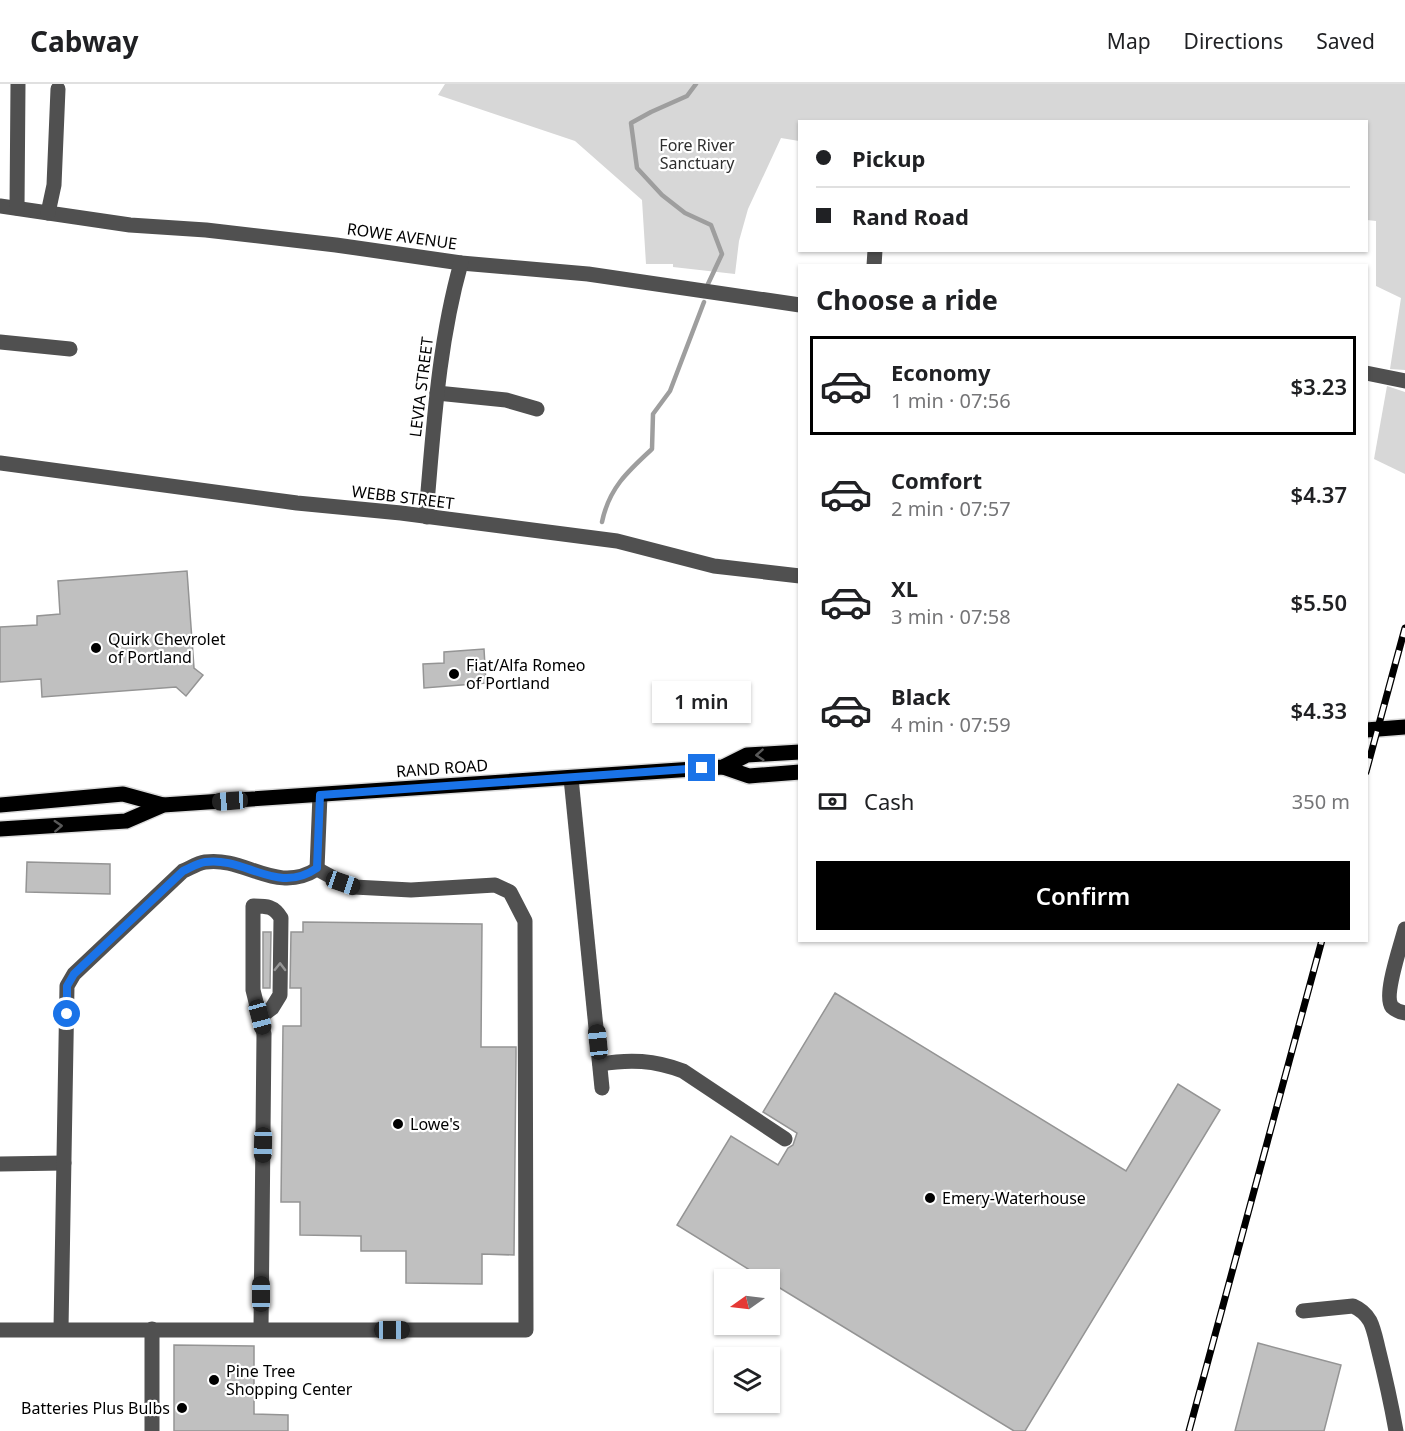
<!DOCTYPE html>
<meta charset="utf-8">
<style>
:root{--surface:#fff;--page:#f6f6f6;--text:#202124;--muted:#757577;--line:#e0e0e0;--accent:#000}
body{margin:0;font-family:"Noto Sans",sans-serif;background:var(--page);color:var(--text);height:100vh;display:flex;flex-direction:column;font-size:22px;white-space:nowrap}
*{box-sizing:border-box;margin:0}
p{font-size:20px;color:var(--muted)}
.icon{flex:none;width:33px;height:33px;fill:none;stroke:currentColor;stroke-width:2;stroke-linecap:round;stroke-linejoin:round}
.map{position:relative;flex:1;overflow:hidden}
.sheet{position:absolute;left:798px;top:180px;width:570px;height:678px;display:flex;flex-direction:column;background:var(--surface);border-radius:0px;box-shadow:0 2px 4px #0004}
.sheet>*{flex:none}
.hud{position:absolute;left:798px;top:36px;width:570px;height:132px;border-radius:0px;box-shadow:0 2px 4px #0004;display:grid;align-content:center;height:132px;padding:0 18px;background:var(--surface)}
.needle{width:39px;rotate:256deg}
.buttons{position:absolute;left:714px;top:1185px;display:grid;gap:12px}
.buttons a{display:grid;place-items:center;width:66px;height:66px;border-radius:0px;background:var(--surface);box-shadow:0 2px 4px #0004;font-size:30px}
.end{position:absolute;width:27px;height:27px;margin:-14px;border:8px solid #1a73e8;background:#fff;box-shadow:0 0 0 3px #fff}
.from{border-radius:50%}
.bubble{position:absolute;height:42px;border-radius:0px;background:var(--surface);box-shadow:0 2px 4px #0004;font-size:20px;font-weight:600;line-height:42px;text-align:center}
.car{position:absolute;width:18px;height:36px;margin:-18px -9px;border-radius:8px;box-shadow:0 0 4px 2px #0007;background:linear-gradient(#222 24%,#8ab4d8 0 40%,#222 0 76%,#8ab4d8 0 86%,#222 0)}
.hud b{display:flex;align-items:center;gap:21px;height:57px;font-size:22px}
.hud b+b{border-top:2px solid var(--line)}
.hud i{width:15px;height:15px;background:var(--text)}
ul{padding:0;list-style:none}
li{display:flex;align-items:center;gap:18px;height:99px;margin:0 12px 9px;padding:0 6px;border:3px solid transparent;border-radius:0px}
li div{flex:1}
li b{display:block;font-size:22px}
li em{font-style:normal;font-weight:600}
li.active{border-color:var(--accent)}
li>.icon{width:54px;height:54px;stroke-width:1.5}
h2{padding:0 18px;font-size:27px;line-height:72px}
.pay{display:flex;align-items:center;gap:15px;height:66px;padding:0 18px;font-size:22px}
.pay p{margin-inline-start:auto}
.cta{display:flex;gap:12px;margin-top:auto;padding:12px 18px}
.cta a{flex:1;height:69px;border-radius:0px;background:var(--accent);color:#fff;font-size:24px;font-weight:600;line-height:69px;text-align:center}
header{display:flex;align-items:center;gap:36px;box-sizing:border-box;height:84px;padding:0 30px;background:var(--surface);border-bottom:2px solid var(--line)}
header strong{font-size:28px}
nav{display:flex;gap:33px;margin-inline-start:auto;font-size:21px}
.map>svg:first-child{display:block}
.green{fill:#d7d7d7}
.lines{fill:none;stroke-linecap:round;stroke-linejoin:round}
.stream{stroke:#9e9e9e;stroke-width:4.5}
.building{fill:#c0c0c0;stroke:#949494;stroke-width:1.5}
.major-casing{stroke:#dbdbdb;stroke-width:18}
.minor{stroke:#505050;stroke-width:15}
.major{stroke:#000;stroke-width:15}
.rail-casing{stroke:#000;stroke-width:7}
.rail{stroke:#fff;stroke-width:4.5;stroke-dasharray:14;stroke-linecap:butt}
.oneway{stroke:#595959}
.oneway2{stroke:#969696}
.route{stroke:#1a73e8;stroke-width:8}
.poi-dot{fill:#000;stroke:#fff;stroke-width:2}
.labels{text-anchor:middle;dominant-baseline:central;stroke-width:4.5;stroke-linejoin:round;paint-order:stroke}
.park-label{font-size:16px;fill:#2e2e2e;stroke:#fff}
.street-label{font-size:16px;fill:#000;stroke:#fff}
.poi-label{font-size:16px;fill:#000;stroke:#fff;text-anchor:start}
</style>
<header>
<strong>Cabway</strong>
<nav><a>Map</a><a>Directions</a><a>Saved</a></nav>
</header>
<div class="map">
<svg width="1405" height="1347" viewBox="0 0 1405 1347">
<rect width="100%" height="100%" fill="#fff"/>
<!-- green -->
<g class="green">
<polygon points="445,0 1405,0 1405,286 1390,285 1401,214 1376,202 1376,137 1367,136 1366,38 800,38 799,57 781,54 748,125 739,157 735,190 673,183 673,180 646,180 642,116 575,57 438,11"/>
<polygon points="1387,302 1405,308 1405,390 1374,375"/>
</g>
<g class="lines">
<!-- stream -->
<g class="stream">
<polyline points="696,0 687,12 651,28 631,39 637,84 662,111 685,129 711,141 722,170 708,200"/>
<path d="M 602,438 C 609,404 628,387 652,365 L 653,330 L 670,307 L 704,218"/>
</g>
</g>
<!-- building -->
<g class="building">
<polygon points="187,487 194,584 203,591 186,612 176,603 42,613 41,595 0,598 0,543 37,541 37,532 60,530 58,497"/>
<polygon points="484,565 486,599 424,604 423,580 444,579 444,568"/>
<polygon points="27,778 110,780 110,810 26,808"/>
<polygon points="303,838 482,840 481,963 516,963 516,971 514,1171 482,1170 482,1200 406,1199 406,1167 361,1167 361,1152 300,1151 300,1118 281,1118 283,942 301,942 301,904 290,904 291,848 303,848"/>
<polygon points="263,848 271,848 270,904 263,904"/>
<polygon points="835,909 1126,1087 1178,1000 1220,1026 1025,1347 1014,1347 770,1198 770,1196 766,1196 677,1141 731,1052 778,1081 788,1064 793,1061 797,1049 763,1028"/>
<polygon points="1258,1259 1341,1281 1324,1347 1235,1347"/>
<polygon points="174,1261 254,1262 254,1330 288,1331 288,1347 174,1347"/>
</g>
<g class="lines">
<defs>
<g id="major">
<polyline points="1366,646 1405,643"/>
<polyline points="723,683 749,692 800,688"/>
<polyline points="0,721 123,710 163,721"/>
<polyline points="0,745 126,737 163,721 723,683 747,671 800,668"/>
</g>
</defs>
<!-- major casing -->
<use href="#major" class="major-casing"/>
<!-- minor -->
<g class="minor">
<polyline points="0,122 130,141 206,146 336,161 461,179 588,190 800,221"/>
<polyline points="17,124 18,0"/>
<polyline points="48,129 54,101 58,5"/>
<polyline points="874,182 875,166"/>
<polyline points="0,258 70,265"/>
<polyline points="1366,289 1405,297"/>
<polyline points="437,309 506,316 537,325"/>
<polyline points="0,379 297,419 401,429 617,457 714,482 800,492"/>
<path d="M 427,433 L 427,419 C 434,338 439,257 461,179"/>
<polyline points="571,694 602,1004"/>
<polyline points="317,785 320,711"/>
<path d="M 1405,845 C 1401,861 1383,912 1392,923 C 1396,927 1400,928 1405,929"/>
<path d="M 260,933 L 272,924 L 280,911 L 281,834 C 274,822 267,822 253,822 L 253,906 L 264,950 L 261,1245"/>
<path d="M 600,980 C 630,975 654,976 683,987 L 785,1055"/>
<polyline points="0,1080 64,1079"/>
<path d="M 1303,1227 L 1353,1222 C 1360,1225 1366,1230 1370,1237 C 1374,1245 1376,1256 1378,1264 C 1385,1292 1391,1319 1396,1347"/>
<polyline points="152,1245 152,1347"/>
<path d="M 0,1246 L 526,1246 L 525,837 L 510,808 L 495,801 L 411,806 L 354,803 L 343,799 L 317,785 C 276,811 245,772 205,778 C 198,779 190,784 183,787 L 74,890 L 67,902 L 61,1245"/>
</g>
<!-- major -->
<use href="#major" class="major"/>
<defs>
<g id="rail">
<polyline points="1366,688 1405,544"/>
<polyline points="1189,1347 1322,856"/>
</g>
</defs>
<!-- rail casing -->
<use href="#rail" class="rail-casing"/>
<!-- rail -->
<use href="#rail" class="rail"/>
</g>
<!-- one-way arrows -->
<defs><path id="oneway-chevron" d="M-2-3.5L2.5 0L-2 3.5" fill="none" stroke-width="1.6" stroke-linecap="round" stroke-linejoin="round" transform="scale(1.5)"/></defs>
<g class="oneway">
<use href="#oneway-chevron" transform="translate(760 671) rotate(176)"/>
<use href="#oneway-chevron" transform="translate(58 742) rotate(-3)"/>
</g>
<use class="oneway2" href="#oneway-chevron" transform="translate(280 883) rotate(-89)"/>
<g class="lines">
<!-- route -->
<path class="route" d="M 67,930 L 67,902 L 74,890 L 183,787 C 190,784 198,779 205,778 C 245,772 277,812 317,784 L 320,711 L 702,684"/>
</g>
<!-- markers -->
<g class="poi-dot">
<circle cx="96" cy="564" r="6"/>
<circle cx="454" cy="590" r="6"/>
<circle cx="398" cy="1040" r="6"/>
<circle cx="930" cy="1114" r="6"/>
<circle cx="214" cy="1296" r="6"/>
<circle cx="182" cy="1324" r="6"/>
</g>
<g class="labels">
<!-- park labels -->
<g class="park-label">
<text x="697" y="61">Fore River<tspan x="697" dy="18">Sanctuary</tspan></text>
</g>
<!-- street labels -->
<g class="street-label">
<text transform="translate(402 152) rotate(8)">ROWE AVENUE</text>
<text transform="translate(421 303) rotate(-83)">LEVIA STREET</text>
<text transform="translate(403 413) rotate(7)">WEBB STREET</text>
<text transform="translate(442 684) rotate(-4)">RAND ROAD</text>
</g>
<!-- poi labels -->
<g class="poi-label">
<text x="108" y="555">Quirk Chevrolet<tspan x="108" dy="18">of Portland</tspan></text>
<text x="466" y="581">Fiat/Alfa Romeo<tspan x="466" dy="18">of Portland</tspan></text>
<text x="410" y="1040">Lowe's</text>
<text x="942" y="1114">Emery-Waterhouse</text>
<text x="226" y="1287">Pine Tree<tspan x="226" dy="18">Shopping Center</tspan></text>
<text x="170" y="1324" text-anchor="end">Batteries Plus Bulbs</text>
</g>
</g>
</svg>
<div class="buttons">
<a><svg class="needle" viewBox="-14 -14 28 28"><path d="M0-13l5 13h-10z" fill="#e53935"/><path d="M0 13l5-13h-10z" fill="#757577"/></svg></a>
<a><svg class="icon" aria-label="layers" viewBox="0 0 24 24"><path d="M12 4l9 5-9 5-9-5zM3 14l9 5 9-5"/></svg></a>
</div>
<i class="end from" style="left:67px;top:930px"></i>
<i class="end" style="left:702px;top:684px"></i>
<div class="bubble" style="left:652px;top:597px;width:99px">1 min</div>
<i class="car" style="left:230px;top:717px;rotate:266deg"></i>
<i class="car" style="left:343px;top:799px;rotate:109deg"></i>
<i class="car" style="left:260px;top:933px;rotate:165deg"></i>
<i class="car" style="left:598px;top:958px;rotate:354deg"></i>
<i class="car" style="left:263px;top:1061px;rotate:181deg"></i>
<i class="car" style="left:261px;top:1210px;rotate:0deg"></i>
<i class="car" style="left:392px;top:1246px;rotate:90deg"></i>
<div class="hud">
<b><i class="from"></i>Pickup</b>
<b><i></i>Rand Road</b>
</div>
<section class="sheet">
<h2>Choose a ride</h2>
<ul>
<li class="active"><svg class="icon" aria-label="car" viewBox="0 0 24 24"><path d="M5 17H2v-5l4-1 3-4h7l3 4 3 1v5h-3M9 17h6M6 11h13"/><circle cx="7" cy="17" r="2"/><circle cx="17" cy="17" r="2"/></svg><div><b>Economy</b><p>1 min · 07:56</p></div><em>$3.23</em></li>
<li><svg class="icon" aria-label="car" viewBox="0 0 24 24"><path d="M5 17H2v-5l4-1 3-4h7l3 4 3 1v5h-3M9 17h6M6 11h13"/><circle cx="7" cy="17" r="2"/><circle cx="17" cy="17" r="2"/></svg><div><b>Comfort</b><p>2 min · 07:57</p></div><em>$4.37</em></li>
<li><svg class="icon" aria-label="car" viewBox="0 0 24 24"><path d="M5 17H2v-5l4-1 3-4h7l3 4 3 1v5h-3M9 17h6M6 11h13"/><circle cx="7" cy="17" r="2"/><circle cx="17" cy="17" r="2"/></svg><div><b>XL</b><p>3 min · 07:58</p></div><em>$5.50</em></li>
<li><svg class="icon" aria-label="car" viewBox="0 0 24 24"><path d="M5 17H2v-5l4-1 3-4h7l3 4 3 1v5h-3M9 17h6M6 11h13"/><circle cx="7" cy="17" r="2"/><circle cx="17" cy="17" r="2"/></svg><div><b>Black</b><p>4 min · 07:59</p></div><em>$4.33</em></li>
</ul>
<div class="pay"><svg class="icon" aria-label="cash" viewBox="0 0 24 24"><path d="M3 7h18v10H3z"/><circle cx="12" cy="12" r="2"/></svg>Cash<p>350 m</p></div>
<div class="cta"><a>Confirm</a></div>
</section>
</div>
